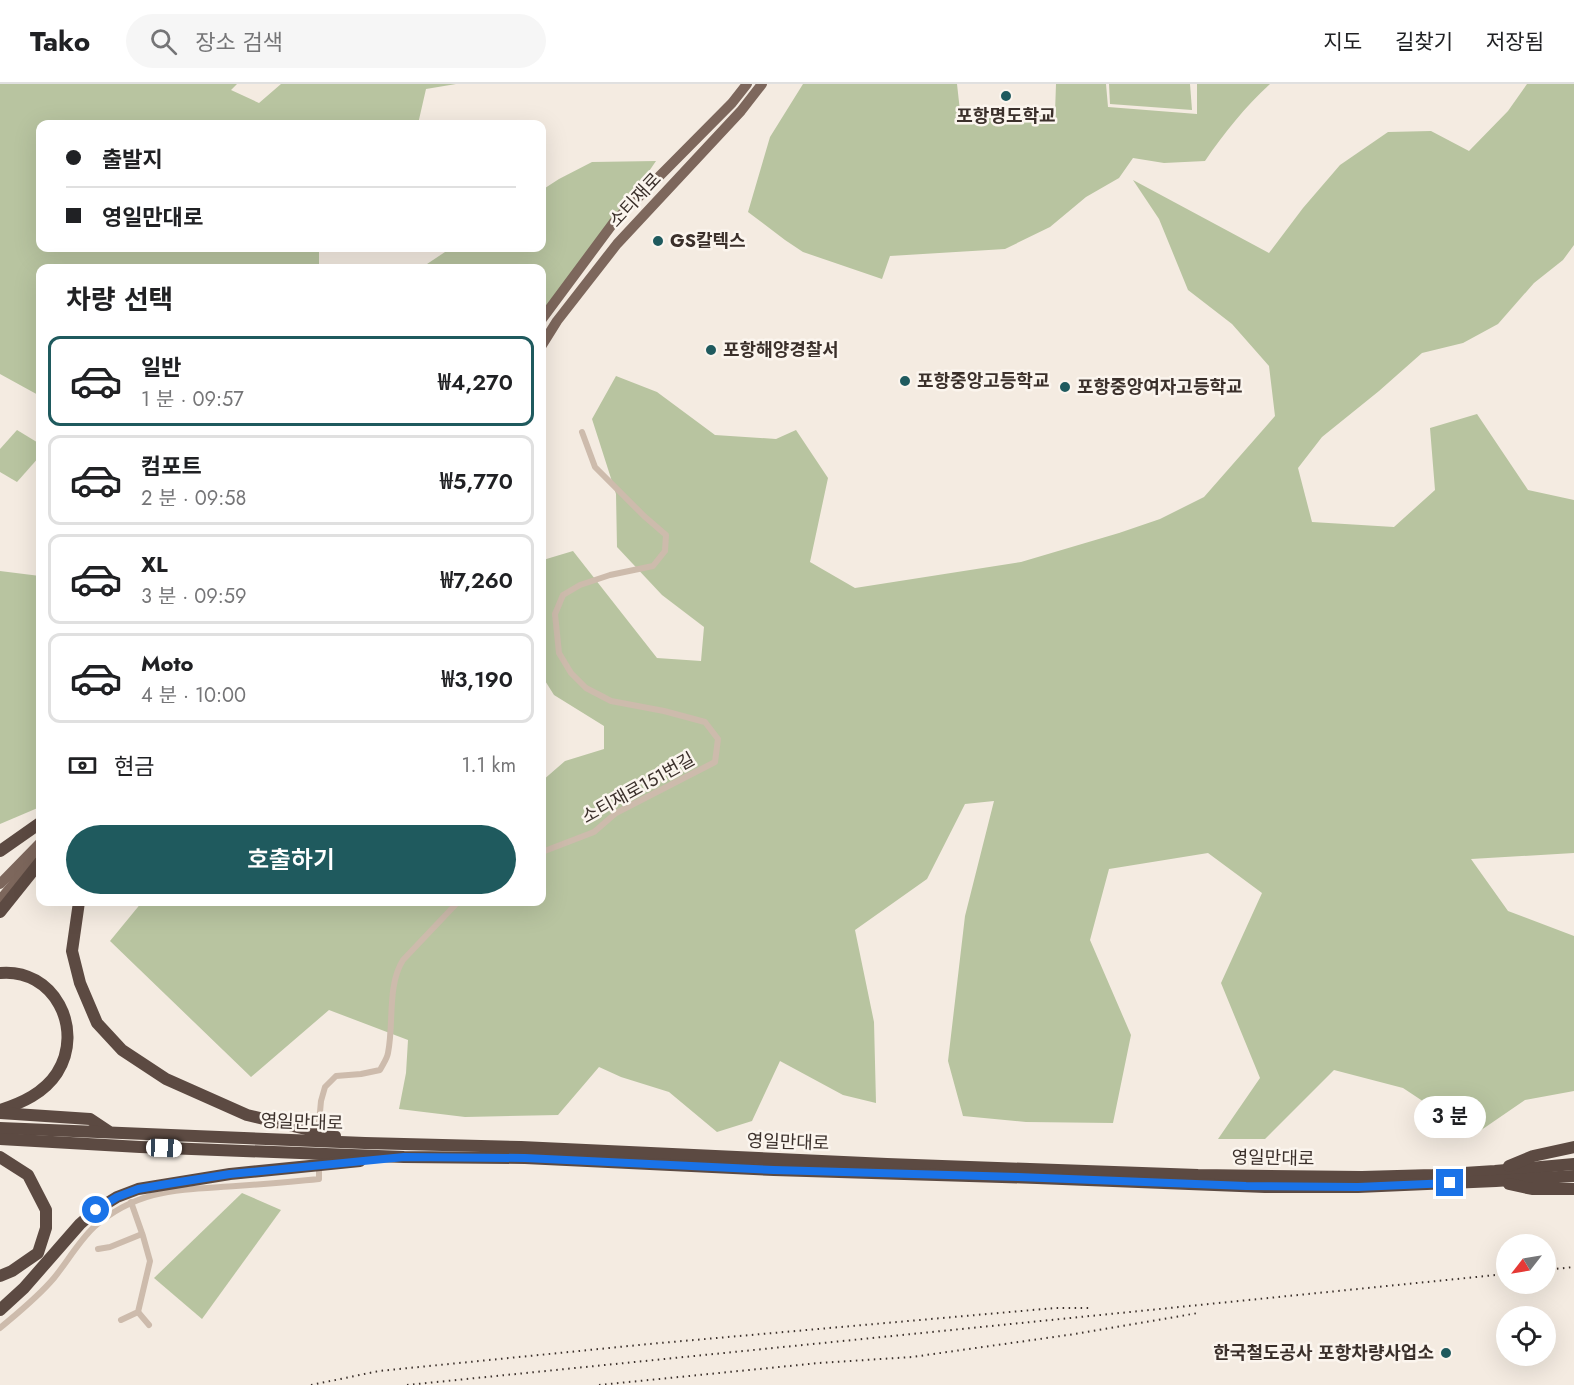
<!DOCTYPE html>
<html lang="ko">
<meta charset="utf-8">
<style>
:root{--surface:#fff;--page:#f6f6f6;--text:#202124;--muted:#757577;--line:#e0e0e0;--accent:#1f5a5e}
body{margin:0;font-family:Jost,"Noto Sans KR",sans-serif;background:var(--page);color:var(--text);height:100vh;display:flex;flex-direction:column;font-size:22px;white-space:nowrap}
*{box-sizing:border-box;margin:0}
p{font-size:20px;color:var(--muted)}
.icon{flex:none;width:33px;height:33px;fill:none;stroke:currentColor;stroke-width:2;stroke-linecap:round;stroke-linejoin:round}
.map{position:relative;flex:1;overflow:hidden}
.drawer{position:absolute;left:36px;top:180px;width:510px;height:642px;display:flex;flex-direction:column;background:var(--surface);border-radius:12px;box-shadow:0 6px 24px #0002}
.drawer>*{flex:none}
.top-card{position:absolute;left:36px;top:36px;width:510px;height:132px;border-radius:12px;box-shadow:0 6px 24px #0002;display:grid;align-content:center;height:132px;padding:0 30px;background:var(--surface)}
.needle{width:39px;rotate:239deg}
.buttons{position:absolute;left:1496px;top:1150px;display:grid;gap:12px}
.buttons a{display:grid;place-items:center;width:60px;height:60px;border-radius:50%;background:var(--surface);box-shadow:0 6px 24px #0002;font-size:30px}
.end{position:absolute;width:27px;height:27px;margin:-14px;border:8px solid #1a73e8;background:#fff;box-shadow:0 0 0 3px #fff}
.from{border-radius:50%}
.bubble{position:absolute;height:42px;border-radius:21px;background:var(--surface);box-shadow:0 6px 24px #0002;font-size:20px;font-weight:600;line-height:42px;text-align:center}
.car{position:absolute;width:18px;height:36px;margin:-18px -9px;border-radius:8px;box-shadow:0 0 4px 2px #0007;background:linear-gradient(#fff 24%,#345 0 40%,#fff 0 76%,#345 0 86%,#fff 0)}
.top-card b{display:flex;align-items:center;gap:21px;height:57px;font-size:22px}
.top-card b+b{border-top:2px solid var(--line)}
.top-card i{width:15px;height:15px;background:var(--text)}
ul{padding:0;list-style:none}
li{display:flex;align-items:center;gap:18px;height:90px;margin:0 12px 9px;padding:0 18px;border:3px solid var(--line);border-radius:12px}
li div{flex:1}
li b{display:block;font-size:22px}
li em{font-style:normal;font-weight:600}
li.on{border-color:var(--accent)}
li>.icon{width:54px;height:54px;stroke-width:1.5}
h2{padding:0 30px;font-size:27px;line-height:72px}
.pay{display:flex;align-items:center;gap:15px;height:66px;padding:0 30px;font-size:22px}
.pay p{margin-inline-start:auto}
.cta{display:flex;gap:12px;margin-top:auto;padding:12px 30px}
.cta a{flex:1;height:69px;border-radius:36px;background:var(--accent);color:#fff;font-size:24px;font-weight:600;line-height:69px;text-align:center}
header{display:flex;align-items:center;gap:36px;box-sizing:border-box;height:84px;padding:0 30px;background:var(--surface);border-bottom:2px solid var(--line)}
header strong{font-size:28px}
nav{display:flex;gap:33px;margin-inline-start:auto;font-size:21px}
.search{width:420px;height:54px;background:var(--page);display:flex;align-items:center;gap:15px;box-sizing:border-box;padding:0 21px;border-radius:33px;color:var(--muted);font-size:22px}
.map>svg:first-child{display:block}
.green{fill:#b8c4a0}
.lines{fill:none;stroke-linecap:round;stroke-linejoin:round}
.street{stroke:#cdbbac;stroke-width:6}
.primary{stroke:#7d675c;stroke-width:10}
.highway{stroke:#5c4a42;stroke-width:12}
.rail{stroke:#3b302b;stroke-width:2;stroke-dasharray:1.5 4.5;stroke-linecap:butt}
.route{stroke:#1a73e8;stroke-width:8}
.poi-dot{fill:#1f5a5e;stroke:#fbf5ee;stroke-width:2}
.labels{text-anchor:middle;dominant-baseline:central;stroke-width:5;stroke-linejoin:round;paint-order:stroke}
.poi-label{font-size:18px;font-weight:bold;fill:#3b302b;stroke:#fbf5ee;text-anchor:start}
.street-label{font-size:18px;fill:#3b302b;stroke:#fbf5ee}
</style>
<header>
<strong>Tako</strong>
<div class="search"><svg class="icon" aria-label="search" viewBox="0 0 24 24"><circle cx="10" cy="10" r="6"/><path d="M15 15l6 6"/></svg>장소 검색</div>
<nav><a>지도</a><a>길찾기</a><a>저장됨</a></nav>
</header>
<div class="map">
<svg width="1574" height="1301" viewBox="0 0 1574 1301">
<rect width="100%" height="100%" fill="#f4ebe1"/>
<!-- green -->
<g class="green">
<polygon points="0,0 237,0 231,6 259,19 281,0 456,0 426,5 418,40 40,40 40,164 319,164 319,180 316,184 40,184 40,312 0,290"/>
<path d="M 803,0 L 957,0 L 961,36 L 1055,29 L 1056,0 L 1106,0 L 1108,23 L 1197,30 L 1197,0 L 1270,0 C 1245,23 1224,49 1205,77 L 1164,79 L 1133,74 L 1119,94 L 1086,113 L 1050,143 L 1005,165 L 890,172 L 882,195 L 803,168 L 785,156 L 748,128 L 770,53 Z"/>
<polygon points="1109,0 1190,0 1192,26 1110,20"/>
<polygon points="1527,0 1574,0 1574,161 1563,176 1534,199 1498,240 1463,259 1422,269 1379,307 1322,353 1298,384 1312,438 1394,443 1435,406 1430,344 1477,330 1528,406 1574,416 1574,769 1471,775 1508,827 1574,852 1574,1007 1525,1016 1474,1051 1403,1004 1334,986 1265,1055 1218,1055 1260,994 1221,899 1262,809 1208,769 1109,785 1090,856 1131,951 1113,1039 1026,1038 963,1032 948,977 965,832 994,717 965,720 927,795 855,846 874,938 876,1019 843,1011 780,977 752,1037 717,1048 669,1008 621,993 599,983 558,1031 465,1033 399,1025 406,989 408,956 329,926 251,993 110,857 142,818 542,818 542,697 565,677 604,665 604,642 554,611 542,592 543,476 573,467 657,574 701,577 704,543 662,511 617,463 616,410 592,335 616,292 657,308 715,351 776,355 796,346 828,394 810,478 855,504 1021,478 1119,449 1160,435 1204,413 1275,332 1269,282 1232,240 1188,206 1159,135 1133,96 1269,169 1303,124 1340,81 1388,48 1431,47 1469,67 1508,27"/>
<polygon points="656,77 550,232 542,238 542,184 421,184 451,164 542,164 542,106 559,95 592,78"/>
<polygon points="17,346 40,360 40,372 17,398 0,388 0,365"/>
<polygon points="0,487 40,492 40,723 0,740"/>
<polygon points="242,1109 281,1126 202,1235 154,1194"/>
</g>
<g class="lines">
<!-- street -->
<g class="street">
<polyline points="542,768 594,748 616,729 715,678 718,655 705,638 664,627 611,617 586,604 571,589 559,569 555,530 563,511 580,501 610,491 653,482 665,467 666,451 644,432 595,383 582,348"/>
<path d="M 319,1039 L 321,1017 L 325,1003 L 336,992 L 361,990 L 380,986 C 383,980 387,975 388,969 C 394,940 387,901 403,876 L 458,818"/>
<polyline points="98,1165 110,1163 142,1150"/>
<polyline points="138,1228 149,1241"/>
<polyline points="121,1236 138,1228 150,1177 143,1152 131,1118"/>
<path d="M 0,1244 C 19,1228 38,1213 54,1194 C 67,1178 79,1157 94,1143 C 139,1104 180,1106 236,1102 C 264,1100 291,1098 319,1095 L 319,1085"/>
</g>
<!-- primary -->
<g class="primary">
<polyline points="542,235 614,138 732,19 747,0"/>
<polyline points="542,261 557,237 617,160 741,27 762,0"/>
<polyline points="0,800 40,759"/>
<polyline points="0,816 30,780 40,770"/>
</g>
<!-- highway -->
<g class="highway">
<polyline points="0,767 40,739"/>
<polyline points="79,818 72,867 80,899 97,939 122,966 166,995 247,1031 335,1052"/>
<polyline points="0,828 40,778"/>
<path d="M 0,889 C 54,884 85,945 57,989 C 44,1009 22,1019 0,1026"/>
<polyline points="0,1029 90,1035 108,1047"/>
<polyline points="0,1044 365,1059 521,1063 887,1080 1198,1091 1362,1093 1433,1091 1495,1087 1574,1080"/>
<polyline points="0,1055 140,1063 404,1073 525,1074 774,1086 1037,1094 1265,1103 1358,1103 1496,1097 1574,1092"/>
<polyline points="0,1073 28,1091 46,1126 46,1144 38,1169 12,1187 0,1192"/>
<polyline points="1509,1082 1533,1072 1574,1063"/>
<polyline points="1509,1100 1532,1105 1574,1105"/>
<polyline points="0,1226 24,1204 80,1140 96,1126 117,1113 138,1105 230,1090 360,1077"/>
</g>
<!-- rail -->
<g class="rail">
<polyline points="1545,1186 1574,1183"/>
<polyline points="311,1301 379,1287 649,1260 1055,1224 1091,1224"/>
<polyline points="407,1301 1506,1190"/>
<polyline points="599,1301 819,1279 912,1273 1075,1250 1198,1229"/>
</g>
</g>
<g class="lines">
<!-- route -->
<polyline class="route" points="96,1126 117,1113 138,1105 167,1100 230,1090 404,1073 525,1074 774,1086 1018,1093 1246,1102 1358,1103 1450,1099"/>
</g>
<!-- markers -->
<g class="poi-dot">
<circle cx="1006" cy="12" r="6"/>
<circle cx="658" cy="157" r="6"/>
<circle cx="711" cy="266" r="6"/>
<circle cx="905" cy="297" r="6"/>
<circle cx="1065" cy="303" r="6"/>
<circle cx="1446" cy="1269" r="6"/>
</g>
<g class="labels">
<!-- poi labels -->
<g class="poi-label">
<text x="1006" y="32" text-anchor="middle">포항명도학교</text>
<text x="670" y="157">GS칼텍스</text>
<text x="723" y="266">포항해양경찰서</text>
<text x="917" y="297">포항중앙고등학교</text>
<text x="1077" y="303">포항중앙여자고등학교</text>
<text x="1434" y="1269" text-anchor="end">한국철도공사 포항차량사업소</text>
</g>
<!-- street labels -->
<g class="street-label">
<text transform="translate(635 116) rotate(-47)">소티재로</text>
<text transform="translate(638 704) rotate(-29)">소티재로151번길</text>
<text transform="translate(302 1038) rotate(2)">영일만대로</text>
<text transform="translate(788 1058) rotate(2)">영일만대로</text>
<text transform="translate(1273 1074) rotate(1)">영일만대로</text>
</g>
</g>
</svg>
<div class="buttons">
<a><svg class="needle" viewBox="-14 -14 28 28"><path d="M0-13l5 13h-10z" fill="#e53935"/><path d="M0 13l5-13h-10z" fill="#757577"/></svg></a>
<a><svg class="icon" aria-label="locate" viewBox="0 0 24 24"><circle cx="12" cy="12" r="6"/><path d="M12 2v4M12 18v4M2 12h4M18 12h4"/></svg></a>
</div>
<i class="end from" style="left:96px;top:1126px"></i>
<i class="end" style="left:1450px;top:1099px"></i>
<div class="bubble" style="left:1414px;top:1012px;width:72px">3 분</div>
<i class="car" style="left:164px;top:1064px;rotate:92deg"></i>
<div class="top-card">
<b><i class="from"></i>출발지</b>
<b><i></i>영일만대로</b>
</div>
<section class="drawer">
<h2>차량 선택</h2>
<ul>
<li class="on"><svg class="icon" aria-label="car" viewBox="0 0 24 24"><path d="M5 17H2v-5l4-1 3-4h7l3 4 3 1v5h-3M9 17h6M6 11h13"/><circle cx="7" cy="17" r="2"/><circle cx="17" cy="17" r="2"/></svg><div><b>일반</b><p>1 분 · 09:57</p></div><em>₩4,270</em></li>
<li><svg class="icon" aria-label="car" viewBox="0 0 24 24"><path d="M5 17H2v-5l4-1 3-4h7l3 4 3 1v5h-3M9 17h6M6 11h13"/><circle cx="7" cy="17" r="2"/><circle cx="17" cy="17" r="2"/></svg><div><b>컴포트</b><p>2 분 · 09:58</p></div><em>₩5,770</em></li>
<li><svg class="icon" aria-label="car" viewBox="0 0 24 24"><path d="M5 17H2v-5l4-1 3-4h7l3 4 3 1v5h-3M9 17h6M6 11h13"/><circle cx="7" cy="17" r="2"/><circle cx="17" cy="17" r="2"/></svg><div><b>XL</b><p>3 분 · 09:59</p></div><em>₩7,260</em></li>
<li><svg class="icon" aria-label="car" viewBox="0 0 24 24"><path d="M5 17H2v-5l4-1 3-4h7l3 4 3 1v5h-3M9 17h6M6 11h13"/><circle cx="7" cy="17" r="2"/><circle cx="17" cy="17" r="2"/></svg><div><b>Moto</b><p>4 분 · 10:00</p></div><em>₩3,190</em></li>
</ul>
<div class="pay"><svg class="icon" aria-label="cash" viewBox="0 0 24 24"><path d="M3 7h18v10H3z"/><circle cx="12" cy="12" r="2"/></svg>현금<p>1.1 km</p></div>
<div class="cta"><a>호출하기</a></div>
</section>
</div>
